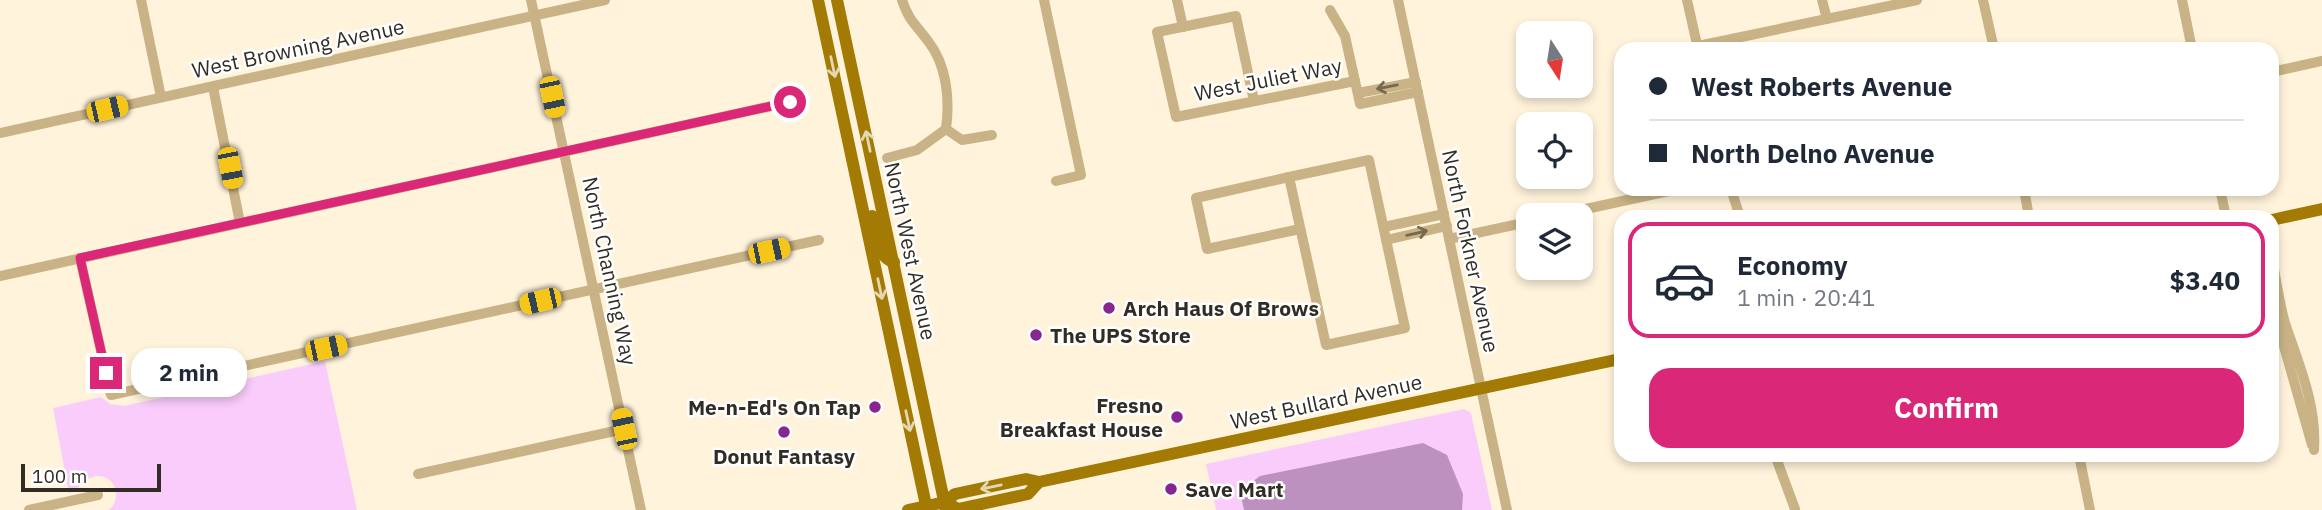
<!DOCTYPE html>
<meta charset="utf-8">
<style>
:root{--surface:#fff;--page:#f6f6f7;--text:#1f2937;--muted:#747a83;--line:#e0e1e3;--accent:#db2777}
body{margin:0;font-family:"IBM Plex Sans",sans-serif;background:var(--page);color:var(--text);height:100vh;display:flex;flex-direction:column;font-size:26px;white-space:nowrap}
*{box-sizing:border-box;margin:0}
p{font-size:23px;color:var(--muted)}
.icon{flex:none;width:38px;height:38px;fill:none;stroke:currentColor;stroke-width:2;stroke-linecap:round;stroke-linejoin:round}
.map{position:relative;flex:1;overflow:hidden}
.panel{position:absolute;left:1614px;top:210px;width:665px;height:252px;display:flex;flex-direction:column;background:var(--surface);border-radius:21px;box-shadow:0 4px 10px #0003}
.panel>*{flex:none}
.hud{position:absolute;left:1614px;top:42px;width:665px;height:154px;border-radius:21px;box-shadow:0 4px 10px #0003;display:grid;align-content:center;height:154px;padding:0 35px;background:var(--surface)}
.needle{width:46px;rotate:168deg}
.buttons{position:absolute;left:1516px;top:21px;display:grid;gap:14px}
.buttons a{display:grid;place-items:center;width:77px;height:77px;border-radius:14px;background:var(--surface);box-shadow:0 4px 10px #0003;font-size:35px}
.scale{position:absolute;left:21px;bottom:18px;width:140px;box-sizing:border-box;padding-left:7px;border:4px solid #312d24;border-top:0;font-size:19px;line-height:24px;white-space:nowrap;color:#312d24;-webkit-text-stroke:5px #fff;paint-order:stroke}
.end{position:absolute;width:32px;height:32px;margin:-16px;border:9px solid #db2777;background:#fff;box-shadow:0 0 0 4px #fff}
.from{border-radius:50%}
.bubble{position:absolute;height:49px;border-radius:21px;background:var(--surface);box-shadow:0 4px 10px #0003;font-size:23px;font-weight:700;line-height:49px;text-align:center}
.car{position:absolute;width:21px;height:42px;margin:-21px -10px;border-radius:9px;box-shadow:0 0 5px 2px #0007;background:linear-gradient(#f5c518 24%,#345 0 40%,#f5c518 0 76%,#345 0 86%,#f5c518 0)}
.hud b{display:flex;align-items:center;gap:24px;height:66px;font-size:26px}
.hud b+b{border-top:2px solid var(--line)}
.hud i{width:18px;height:18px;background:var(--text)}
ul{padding:12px 0 0;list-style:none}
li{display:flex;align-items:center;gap:21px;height:116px;margin:0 14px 10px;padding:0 21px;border:4px solid transparent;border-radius:21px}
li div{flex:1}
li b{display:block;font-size:26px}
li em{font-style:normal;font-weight:700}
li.active{border-color:var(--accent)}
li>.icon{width:63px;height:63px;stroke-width:1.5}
.button{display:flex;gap:14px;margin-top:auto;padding:14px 35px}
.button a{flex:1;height:80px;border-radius:21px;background:var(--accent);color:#fff;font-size:28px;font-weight:700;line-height:80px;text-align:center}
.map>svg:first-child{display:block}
.green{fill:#f9ccfb}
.water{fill:#bc90bf}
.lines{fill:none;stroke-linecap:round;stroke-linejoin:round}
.minor{stroke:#c9b386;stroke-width:10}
.major{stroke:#a27a04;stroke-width:12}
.oneway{stroke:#e3d7b4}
.oneway2{stroke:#756950}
.route{stroke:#db2777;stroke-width:9}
.poi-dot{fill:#87268f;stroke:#fff;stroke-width:2.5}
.labels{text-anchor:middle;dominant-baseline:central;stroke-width:5;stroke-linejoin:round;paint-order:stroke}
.street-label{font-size:21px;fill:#312d24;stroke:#fff}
.poi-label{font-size:21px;font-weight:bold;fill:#312d24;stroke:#fff;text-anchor:start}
</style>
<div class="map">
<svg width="2322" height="510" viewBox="0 0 2322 510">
<rect width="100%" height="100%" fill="#fff3db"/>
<!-- green -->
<g class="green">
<path d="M 325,361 L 357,510 L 109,510 C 122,499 117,477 98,476 C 86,476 81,489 69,493 L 53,408 L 101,397 L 110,404 L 124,406 Z"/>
<polygon points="1464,409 1471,413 1492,510 1216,510 1206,464"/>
</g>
<!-- water -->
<polygon class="water" points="1423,443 1447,455 1463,494 1462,510 1244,510 1240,491 1260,476"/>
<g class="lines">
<!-- minor -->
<g class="minor">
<polyline points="141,0 161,97"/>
<polyline points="531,0 641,510"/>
<path d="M 902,0 C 910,23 915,23 928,41 C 947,65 950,100 946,129"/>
<polyline points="1044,0 1081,175 1056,181"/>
<polyline points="1177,0 1183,27"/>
<polyline points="1398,0 1507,510"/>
<polyline points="1687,0 1698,49"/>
<polyline points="1822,0 1827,19"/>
<polyline points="1983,0 1994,49"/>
<polyline points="2182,0 2192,49"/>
<polyline points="1330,10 1345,36 1355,81"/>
<polyline points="1698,46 1917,0"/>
<polyline points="2272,72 2322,61"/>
<polyline points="213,87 240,223"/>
<polyline points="1358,93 1416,82"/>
<polyline points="1254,101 1236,16 1157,32 1176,117 1355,81 1360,104 1418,92"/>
<polyline points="0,133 605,0"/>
<polyline points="887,158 917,150 946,129 962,140 992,135"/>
<polygon points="1369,160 1405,328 1326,345 1289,177"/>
<polyline points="1289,177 1196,198 1207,249 1300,229"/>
<polyline points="1731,189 1740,217"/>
<polyline points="2024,189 2029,217"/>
<polyline points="2220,189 2226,217"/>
<polyline points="1558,215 1678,189"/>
<polyline points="1384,227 1444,214"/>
<polyline points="1449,239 1528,222"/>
<polyline points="1386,240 1447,226"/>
<polyline points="80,258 111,395 819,240"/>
<path d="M 2272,258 C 2276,279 2279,302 2285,323 C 2299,365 2317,405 2314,450"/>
<polyline points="0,276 790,102"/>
<polyline points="2272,304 2312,445"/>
<polyline points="1775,455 1795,509"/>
<polyline points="2079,455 2090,510"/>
<polyline points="418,474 624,429"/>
<polyline points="29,510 98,495"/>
</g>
<!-- major -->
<g class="major">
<polyline points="818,0 927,510"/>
<polyline points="837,0 946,510"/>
<path d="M 872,216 C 876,231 876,258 894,262"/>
<polyline points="2272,220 2322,209"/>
<polyline points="945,502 958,509 1028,494 1039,482"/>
<polyline points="908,510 945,502 955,494 1026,479 1039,482 1620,359"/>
</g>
</g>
<!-- one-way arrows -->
<defs><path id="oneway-shaft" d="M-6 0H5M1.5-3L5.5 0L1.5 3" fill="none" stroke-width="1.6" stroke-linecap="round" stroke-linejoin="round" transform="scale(1.75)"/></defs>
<g class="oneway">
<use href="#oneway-shaft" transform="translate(833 67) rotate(78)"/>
<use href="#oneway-shaft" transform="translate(868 141) rotate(-102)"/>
<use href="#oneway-shaft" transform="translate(880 289) rotate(78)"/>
<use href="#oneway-shaft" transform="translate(908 421) rotate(78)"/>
<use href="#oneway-shaft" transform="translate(991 487) rotate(168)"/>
</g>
<g class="oneway2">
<use href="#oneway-shaft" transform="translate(1387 87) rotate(169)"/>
<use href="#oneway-shaft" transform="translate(1417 233) rotate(-13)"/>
</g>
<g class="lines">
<!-- route -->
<polyline class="route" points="106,373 80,258 790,102"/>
</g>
<!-- markers -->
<g class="poi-dot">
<circle cx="1109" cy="308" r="7"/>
<circle cx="1036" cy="335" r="7"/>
<circle cx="875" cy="407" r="7"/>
<circle cx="1177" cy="417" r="7"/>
<circle cx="784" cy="432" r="7"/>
<circle cx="1171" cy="489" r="7"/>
</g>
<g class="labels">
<!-- street labels -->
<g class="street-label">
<text transform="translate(298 48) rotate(-12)">West Browning Avenue</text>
<text transform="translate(1268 79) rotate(-11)">West Juliet Way</text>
<text transform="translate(911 251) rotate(78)">North West Avenue</text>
<text transform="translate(1471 251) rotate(78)">North Forkner Avenue</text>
<text transform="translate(610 271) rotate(78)">North Channing Way</text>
<text transform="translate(1326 401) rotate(-12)">West Bullard Avenue</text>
</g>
<!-- poi labels -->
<g class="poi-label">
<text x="1123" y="308">Arch Haus Of Brows</text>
<text x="1050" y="335">The UPS Store</text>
<text x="1163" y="405" text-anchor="end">Fresno<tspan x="1163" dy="24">Breakfast House</tspan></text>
<text x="861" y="407" text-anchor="end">Me-n-Ed's On Tap</text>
<text x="784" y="456" text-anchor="middle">Donut Fantasy</text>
<text x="1185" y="489">Save Mart</text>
</g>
</g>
</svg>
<div class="buttons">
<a><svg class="needle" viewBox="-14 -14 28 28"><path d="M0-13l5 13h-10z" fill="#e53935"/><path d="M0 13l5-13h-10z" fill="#747a83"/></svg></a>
<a><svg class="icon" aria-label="locate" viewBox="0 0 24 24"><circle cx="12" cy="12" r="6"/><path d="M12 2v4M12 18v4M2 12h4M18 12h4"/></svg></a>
<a><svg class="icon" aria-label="layers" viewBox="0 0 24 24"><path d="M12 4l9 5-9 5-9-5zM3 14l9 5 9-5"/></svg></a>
</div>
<div class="scale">100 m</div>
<i class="end from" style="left:790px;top:102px"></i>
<i class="end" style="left:106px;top:373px"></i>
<div class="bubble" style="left:131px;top:348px;width:116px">2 min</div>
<i class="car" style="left:552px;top:97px;rotate:168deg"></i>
<i class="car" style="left:107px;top:109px;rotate:77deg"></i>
<i class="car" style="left:230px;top:168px;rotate:169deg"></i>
<i class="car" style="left:769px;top:251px;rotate:78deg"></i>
<i class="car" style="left:540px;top:301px;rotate:257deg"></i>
<i class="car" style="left:326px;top:348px;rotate:78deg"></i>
<i class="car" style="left:624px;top:429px;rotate:348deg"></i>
<div class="hud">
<b><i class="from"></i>West Roberts Avenue</b>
<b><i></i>North Delno Avenue</b>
</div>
<section class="panel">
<ul>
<li class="active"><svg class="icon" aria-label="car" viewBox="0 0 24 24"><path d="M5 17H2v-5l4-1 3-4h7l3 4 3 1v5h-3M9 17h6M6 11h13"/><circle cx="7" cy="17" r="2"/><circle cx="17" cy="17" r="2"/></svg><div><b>Economy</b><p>1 min · 20:41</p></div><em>$3.40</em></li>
</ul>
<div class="button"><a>Confirm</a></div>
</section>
</div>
